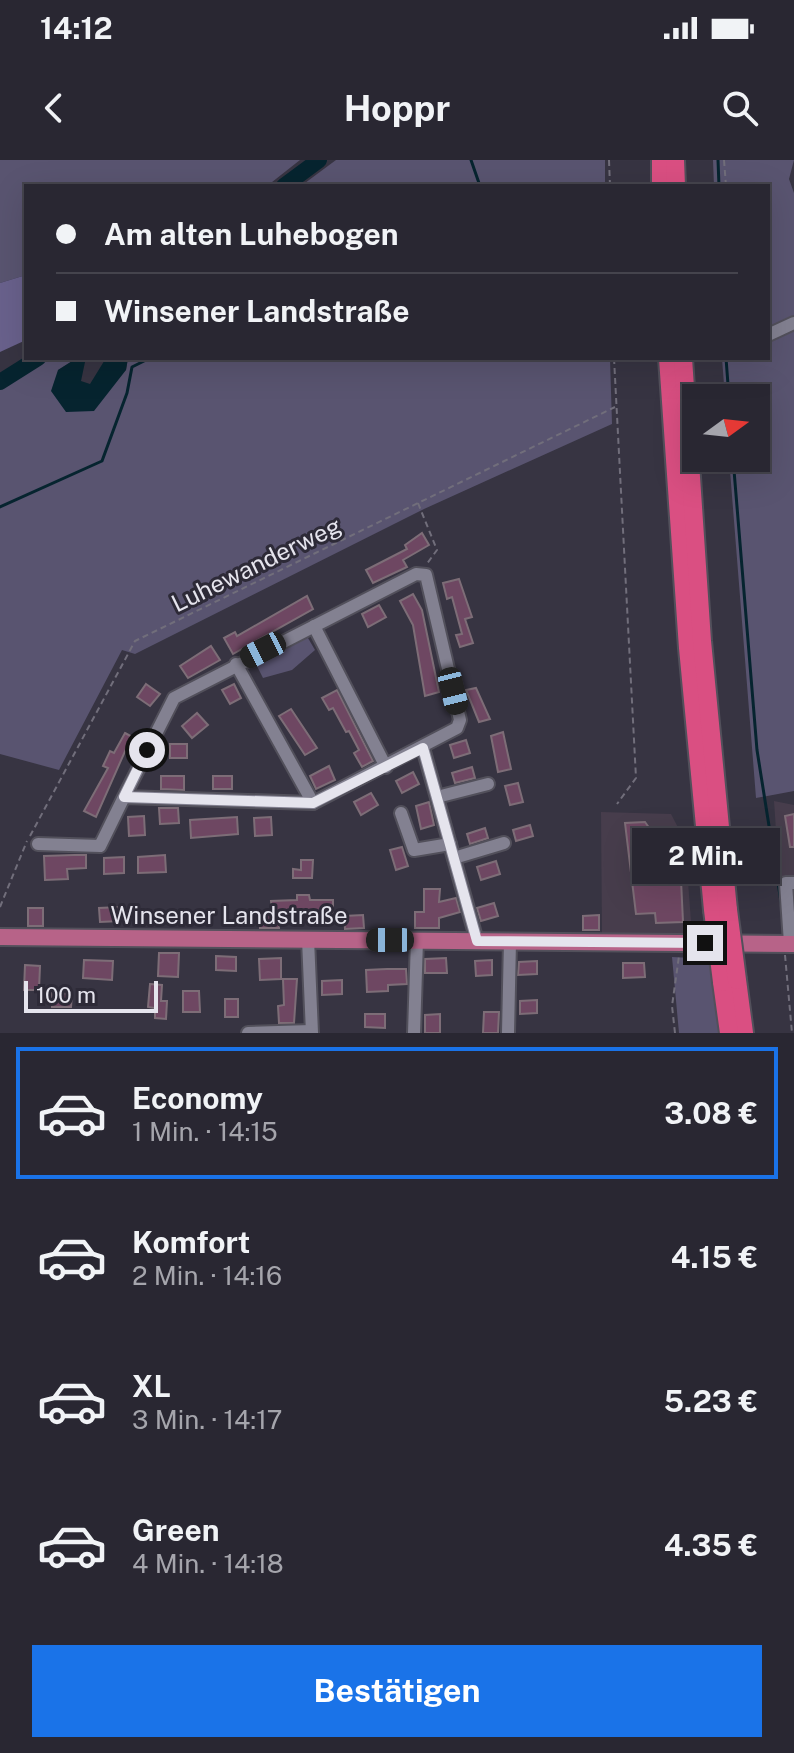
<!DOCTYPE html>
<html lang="de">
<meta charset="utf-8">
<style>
:root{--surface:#292732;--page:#35333e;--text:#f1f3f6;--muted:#a5a5ac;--line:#45444d;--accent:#1a73e8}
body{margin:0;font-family:"Public Sans",sans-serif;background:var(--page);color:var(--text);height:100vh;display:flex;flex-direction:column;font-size:30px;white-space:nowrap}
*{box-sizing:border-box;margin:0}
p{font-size:26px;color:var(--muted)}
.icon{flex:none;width:44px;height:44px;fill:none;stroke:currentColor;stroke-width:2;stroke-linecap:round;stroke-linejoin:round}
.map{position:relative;height:873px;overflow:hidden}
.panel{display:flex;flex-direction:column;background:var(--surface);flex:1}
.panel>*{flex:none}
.hud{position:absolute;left:24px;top:24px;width:746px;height:176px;border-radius:0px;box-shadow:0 8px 32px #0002,0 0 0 2px var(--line);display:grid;align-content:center;height:176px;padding:0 32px;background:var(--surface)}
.needle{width:52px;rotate:75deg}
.tools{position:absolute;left:682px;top:224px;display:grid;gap:16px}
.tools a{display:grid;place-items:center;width:88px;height:88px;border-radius:0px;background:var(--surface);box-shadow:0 8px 32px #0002,0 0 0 2px var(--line);font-size:40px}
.scale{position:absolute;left:24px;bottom:20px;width:134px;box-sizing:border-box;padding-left:8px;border:4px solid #e5e4ed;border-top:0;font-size:22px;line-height:28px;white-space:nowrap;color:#e5e4ed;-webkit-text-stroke:6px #2d2a37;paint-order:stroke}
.end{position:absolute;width:36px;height:36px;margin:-18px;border:10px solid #e5e4ed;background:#111;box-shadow:0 0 0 4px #111}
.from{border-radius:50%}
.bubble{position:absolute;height:56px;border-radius:0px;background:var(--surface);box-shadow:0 8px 32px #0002,0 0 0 2px var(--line);font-size:26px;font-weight:700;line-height:56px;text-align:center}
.car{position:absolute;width:24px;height:48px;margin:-24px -12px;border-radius:10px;box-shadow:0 0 6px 2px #0007;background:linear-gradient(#222 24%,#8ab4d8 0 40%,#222 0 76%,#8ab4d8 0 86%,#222 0)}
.hud b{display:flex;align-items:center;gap:28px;height:76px;font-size:30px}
.hud b+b{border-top:2px solid var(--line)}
.hud i{width:20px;height:20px;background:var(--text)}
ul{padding:14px 0 0;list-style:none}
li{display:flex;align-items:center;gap:24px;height:132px;margin:0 16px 12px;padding:0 16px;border:4px solid transparent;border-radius:0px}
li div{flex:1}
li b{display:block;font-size:30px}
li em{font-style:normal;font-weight:700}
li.current{border-color:var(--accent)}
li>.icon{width:72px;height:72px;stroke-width:1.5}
.action{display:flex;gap:16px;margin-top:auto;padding:16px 32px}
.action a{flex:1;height:92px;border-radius:0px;background:var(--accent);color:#fff;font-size:32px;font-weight:700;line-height:92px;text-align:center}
.status{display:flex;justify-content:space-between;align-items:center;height:56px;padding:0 40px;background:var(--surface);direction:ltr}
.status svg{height:22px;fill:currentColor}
header{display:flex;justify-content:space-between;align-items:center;height:104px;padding:0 32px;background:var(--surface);font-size:36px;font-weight:700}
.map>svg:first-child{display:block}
.commercial{fill:#473d4c}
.green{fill:#595470}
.forest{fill:#69618c}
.water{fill:#06242f}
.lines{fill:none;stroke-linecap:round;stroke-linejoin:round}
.stream{stroke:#06242f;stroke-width:3}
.river{stroke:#06242f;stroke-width:16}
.building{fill:#6e4762;stroke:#7d6d77;stroke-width:2}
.minor-casing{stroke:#52505b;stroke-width:16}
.major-casing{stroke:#52505b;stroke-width:20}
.highway-casing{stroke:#52505b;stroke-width:22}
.path{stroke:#716e7b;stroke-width:2;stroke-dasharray:6 4;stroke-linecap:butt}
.minor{stroke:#838191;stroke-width:12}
.major{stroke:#b76388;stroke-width:16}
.highway{stroke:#da4f82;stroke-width:18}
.highway-bridge-casing{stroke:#52505b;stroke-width:22;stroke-linecap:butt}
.highway-bridge{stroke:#da4f82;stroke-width:18}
.route{stroke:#e5e4ed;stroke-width:10}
.labels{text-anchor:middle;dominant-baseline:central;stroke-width:6;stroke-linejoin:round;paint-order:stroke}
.street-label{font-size:24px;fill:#e5e4ed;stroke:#2d2a37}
</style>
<div class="status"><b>14:12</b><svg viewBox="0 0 49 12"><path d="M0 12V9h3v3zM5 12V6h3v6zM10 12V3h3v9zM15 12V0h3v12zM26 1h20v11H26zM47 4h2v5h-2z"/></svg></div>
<header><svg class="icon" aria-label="back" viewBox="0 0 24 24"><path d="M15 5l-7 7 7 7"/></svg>Hoppr<svg class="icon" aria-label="search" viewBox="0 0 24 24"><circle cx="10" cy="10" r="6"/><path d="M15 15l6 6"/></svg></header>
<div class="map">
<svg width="794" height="873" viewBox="0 0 794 873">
<rect width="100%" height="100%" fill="#373442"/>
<!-- commercial -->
<g class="commercial">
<polygon points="774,641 794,645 794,773 783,772"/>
<polygon points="601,652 671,654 685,681 692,775 602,774"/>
</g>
<!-- green -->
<g class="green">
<polygon points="0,0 300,0 267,26 26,26 26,115 0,123"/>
<polygon points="336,0 605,0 605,26 301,26"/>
<polygon points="713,0 794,0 789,19 794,33 794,631 756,638 729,298 756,298 756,238 725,238 722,198 768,198 768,26 714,26"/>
<polygon points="52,198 77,198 58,210 67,252 126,210 128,198 610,198 612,264 424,349 135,494 122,490 59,610 0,594 0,229"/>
<polygon points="302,478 308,478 315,490 292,510 263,518 255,502"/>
<polygon points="672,797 713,799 722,873 679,873"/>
</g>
<!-- forest -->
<polygon class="forest" points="26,115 26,180 0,192 0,123"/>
<!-- water -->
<polygon class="water" points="77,198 85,202 81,221 90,224 106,198 128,198 126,210 94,251 66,252 51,231 58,210"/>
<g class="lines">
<!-- stream -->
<g class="stream">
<polyline points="471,0 480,26"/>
<polyline points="718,0 719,26"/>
<polyline points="726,198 729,238"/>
<polyline points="733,298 757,590 782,748"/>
<polyline points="0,347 102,301 127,233 132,207 150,198"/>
</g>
<!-- river -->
<g class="river">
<polyline points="284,26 319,0"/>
<polyline points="0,222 38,198"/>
</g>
</g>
<!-- building -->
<g class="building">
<polygon points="422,373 429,385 403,400 407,407 373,423 366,410 407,389 405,385"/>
<polygon points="459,419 472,457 465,459 473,483 460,487 456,475 462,474 452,437 447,439 443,423"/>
<polygon points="413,434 422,450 439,532 425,536 413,465 400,441"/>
<polygon points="307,436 313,449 233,494 224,478 235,472 237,476"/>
<polygon points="379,445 386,457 368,467 362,454"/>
<polygon points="211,486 220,500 188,518 180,506"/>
<polygon points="146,524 160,534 150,546 137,537"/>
<polygon points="234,524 241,538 230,544 222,530"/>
<polygon points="476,528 490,559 479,562 466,530"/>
<polygon points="337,530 373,601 362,607 354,593 359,590 349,571 346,572 333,548 329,550 322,538"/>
<polygon points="291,549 317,588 305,595 279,556"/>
<polygon points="197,553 208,565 192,578 182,566"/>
<polygon points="503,572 511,609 498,612 491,576"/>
<polygon points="125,573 136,579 130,591 126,589 96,657 84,651 108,608 103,606 110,591 114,593"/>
<polygon points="466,580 470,593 454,598 450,585"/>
<rect x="170" y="584" width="17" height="14"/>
<polygon points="329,606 335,620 316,629 310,616"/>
<polygon points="472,607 475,618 455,623 452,613"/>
<polygon points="413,612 419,624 402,633 396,621"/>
<polygon points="161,616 184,616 184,630 161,629"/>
<rect x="213" y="616" width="19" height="13"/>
<polygon points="518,623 523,642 510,645 505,626"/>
<polygon points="371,633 378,645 361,655 354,642"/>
<polygon points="429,642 434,665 421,669 416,646"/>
<polygon points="159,648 178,648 179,663 160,664"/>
<polygon points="794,654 794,687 790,687 785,656"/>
<polygon points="144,656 145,675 129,676 128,657"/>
<polygon points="237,657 238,674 191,678 190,660"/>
<polygon points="271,657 272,675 255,676 254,658"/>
<polygon points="645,662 650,669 652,700 680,699 683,762 656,763 655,753 636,754 625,663"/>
<polygon points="530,665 533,676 516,681 513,670"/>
<polygon points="485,668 488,678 470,684 467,674"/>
<polygon points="402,687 408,706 396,710 390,690"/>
<polygon points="74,695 86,695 86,708 67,709 68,719 45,720 44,696"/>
<polygon points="165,695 166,712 138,713 138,697"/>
<polygon points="124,697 124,713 104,714 104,698"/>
<polygon points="301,700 313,700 312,718 293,718 293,709 301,710"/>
<polygon points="496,701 500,714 481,720 477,707"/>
<polygon points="424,729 440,729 439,742 456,738 460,752 439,758 439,768 415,768 415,752 424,752"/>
<polygon points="297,735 309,735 310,740 333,740 333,757 320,757 320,751 272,751 271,741 297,740"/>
<polygon points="494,743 498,756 481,761 477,748"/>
<polygon points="119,747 120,761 100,762 99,748"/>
<rect x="28" y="748" width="15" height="18"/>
<polygon points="143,751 164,751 164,762 143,763"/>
<polygon points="260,754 278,754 279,768 260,768"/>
<polygon points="363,755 364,768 345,769 344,756"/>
<polygon points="599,755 599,770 583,770 583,756"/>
<polygon points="159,793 179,793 178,817 158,816"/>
<polygon points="216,796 236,797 236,811 216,810"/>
<polygon points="281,798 281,819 260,820 259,799"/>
<polygon points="446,798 447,813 425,813 425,799"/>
<polygon points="84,800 113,801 112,820 83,818"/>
<polygon points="492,800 492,815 476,816 475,801"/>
<polygon points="537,801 537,814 518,815 519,802"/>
<polygon points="623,803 644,803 645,817 623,818"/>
<polygon points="25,805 40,806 39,830 24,830"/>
<polygon points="387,809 406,809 407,824 388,825 388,831 367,832 366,810"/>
<polygon points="283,819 297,819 294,863 279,863 278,846 284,845"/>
<polygon points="342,820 342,834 322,835 322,821"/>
<polygon points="150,824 162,825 161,841 167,841 166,859 155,858 155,848 148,847"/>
<polygon points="183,831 199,831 200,852 183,852"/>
<polygon points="52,833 72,834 71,847 52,847"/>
<rect x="225" y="839" width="13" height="18"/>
<polygon points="537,840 537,853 520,854 520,841"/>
<polygon points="484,852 499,852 498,873 483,873"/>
<polygon points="365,854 385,854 385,868 365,867"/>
<polygon points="440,854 440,873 425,873 425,855"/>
</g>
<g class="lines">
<defs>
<g id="minor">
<polyline points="768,175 794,163"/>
<polyline points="314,466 386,607"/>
<polyline points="236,504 313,643"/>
<polyline points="423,588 477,781"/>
<polyline points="437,637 488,624"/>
<polyline points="401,653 414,690 450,684"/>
<polyline points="38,684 100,686 124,637 313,643 457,568 460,560 426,415 416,414 174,538 124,637"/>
<polyline points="454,698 504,683"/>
<polyline points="308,779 312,873"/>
<polyline points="790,783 786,723 794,723"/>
<polyline points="248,873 311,871"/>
<polyline points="414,873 417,780"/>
<polyline points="508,873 510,781"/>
</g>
<polyline id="major" points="0,777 794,784"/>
<g id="highway">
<polyline points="661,0 661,26"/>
<polyline points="675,0 676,26"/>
<polyline points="668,198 688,488 713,750"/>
<polyline points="683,198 702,481 728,750"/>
<polyline points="737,820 744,873"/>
<polyline points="722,822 729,873"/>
</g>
</defs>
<!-- minor casing -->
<use href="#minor" class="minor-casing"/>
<!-- major casing -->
<use href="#major" class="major-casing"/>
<!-- highway casing -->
<use href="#highway" class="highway-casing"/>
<!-- path -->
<g class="path">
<polyline points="609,0 610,26"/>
<polyline points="724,0 726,26"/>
<polyline points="614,198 636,618 617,644"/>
<polyline points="418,343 437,390 426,405"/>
<polyline points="30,676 135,481 615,247"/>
<polyline points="0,747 27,681"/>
<polyline points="785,795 792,873"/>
<polyline points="675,873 672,846 679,796"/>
</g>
<!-- minor -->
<use href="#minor" class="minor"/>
<!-- major -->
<use href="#major" class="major"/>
<!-- highway -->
<use href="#highway" class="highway"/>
<defs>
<g id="highway-bridge">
<polyline points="713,750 722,822"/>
<polyline points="728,750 737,820"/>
</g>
</defs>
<!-- highway-bridge casing -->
<use href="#highway-bridge" class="highway-bridge-casing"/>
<!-- highway-bridge -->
<use href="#highway-bridge" class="highway-bridge"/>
</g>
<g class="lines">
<!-- route -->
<polyline class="route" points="147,590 124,637 313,643 423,588 477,781 705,783"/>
</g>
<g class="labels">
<!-- street labels -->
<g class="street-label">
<text transform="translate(256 404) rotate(-26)">Luhewanderweg</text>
<text x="229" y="755">Winsener Landstraße</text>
</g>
</g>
</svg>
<div class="tools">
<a><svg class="needle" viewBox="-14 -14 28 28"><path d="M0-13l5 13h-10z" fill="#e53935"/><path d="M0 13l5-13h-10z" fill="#a5a5ac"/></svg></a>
</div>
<div class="scale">100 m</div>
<i class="end from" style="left:147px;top:590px"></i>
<i class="end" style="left:705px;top:783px"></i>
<div class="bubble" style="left:632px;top:668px;width:148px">2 Min.</div>
<i class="car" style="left:263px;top:490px;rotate:243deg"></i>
<i class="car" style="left:453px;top:531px;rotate:166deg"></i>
<i class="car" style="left:390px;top:780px;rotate:270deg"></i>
<div class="hud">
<b><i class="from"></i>Am alten Luhebogen</b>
<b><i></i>Winsener Landstraße</b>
</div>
</div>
<section class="panel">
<ul>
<li class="current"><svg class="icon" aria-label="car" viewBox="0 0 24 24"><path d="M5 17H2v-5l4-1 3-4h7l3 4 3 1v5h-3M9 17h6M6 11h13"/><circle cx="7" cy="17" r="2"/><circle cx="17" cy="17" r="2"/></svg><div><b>Economy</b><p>1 Min. · 14:15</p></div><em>3.08 €</em></li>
<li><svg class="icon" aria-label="car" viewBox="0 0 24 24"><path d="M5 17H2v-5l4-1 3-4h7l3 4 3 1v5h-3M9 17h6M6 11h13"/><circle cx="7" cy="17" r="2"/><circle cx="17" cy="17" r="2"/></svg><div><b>Komfort</b><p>2 Min. · 14:16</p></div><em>4.15 €</em></li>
<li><svg class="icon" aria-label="car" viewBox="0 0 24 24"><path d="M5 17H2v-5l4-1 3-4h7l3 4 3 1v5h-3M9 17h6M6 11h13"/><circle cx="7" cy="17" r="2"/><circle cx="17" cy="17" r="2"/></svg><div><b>XL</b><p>3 Min. · 14:17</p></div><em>5.23 €</em></li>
<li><svg class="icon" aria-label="car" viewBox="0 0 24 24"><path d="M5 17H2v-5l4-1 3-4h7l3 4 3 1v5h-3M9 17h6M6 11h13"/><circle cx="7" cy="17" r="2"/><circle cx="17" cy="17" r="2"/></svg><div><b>Green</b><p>4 Min. · 14:18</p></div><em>4.35 €</em></li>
</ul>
<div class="action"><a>Bestätigen</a></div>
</section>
